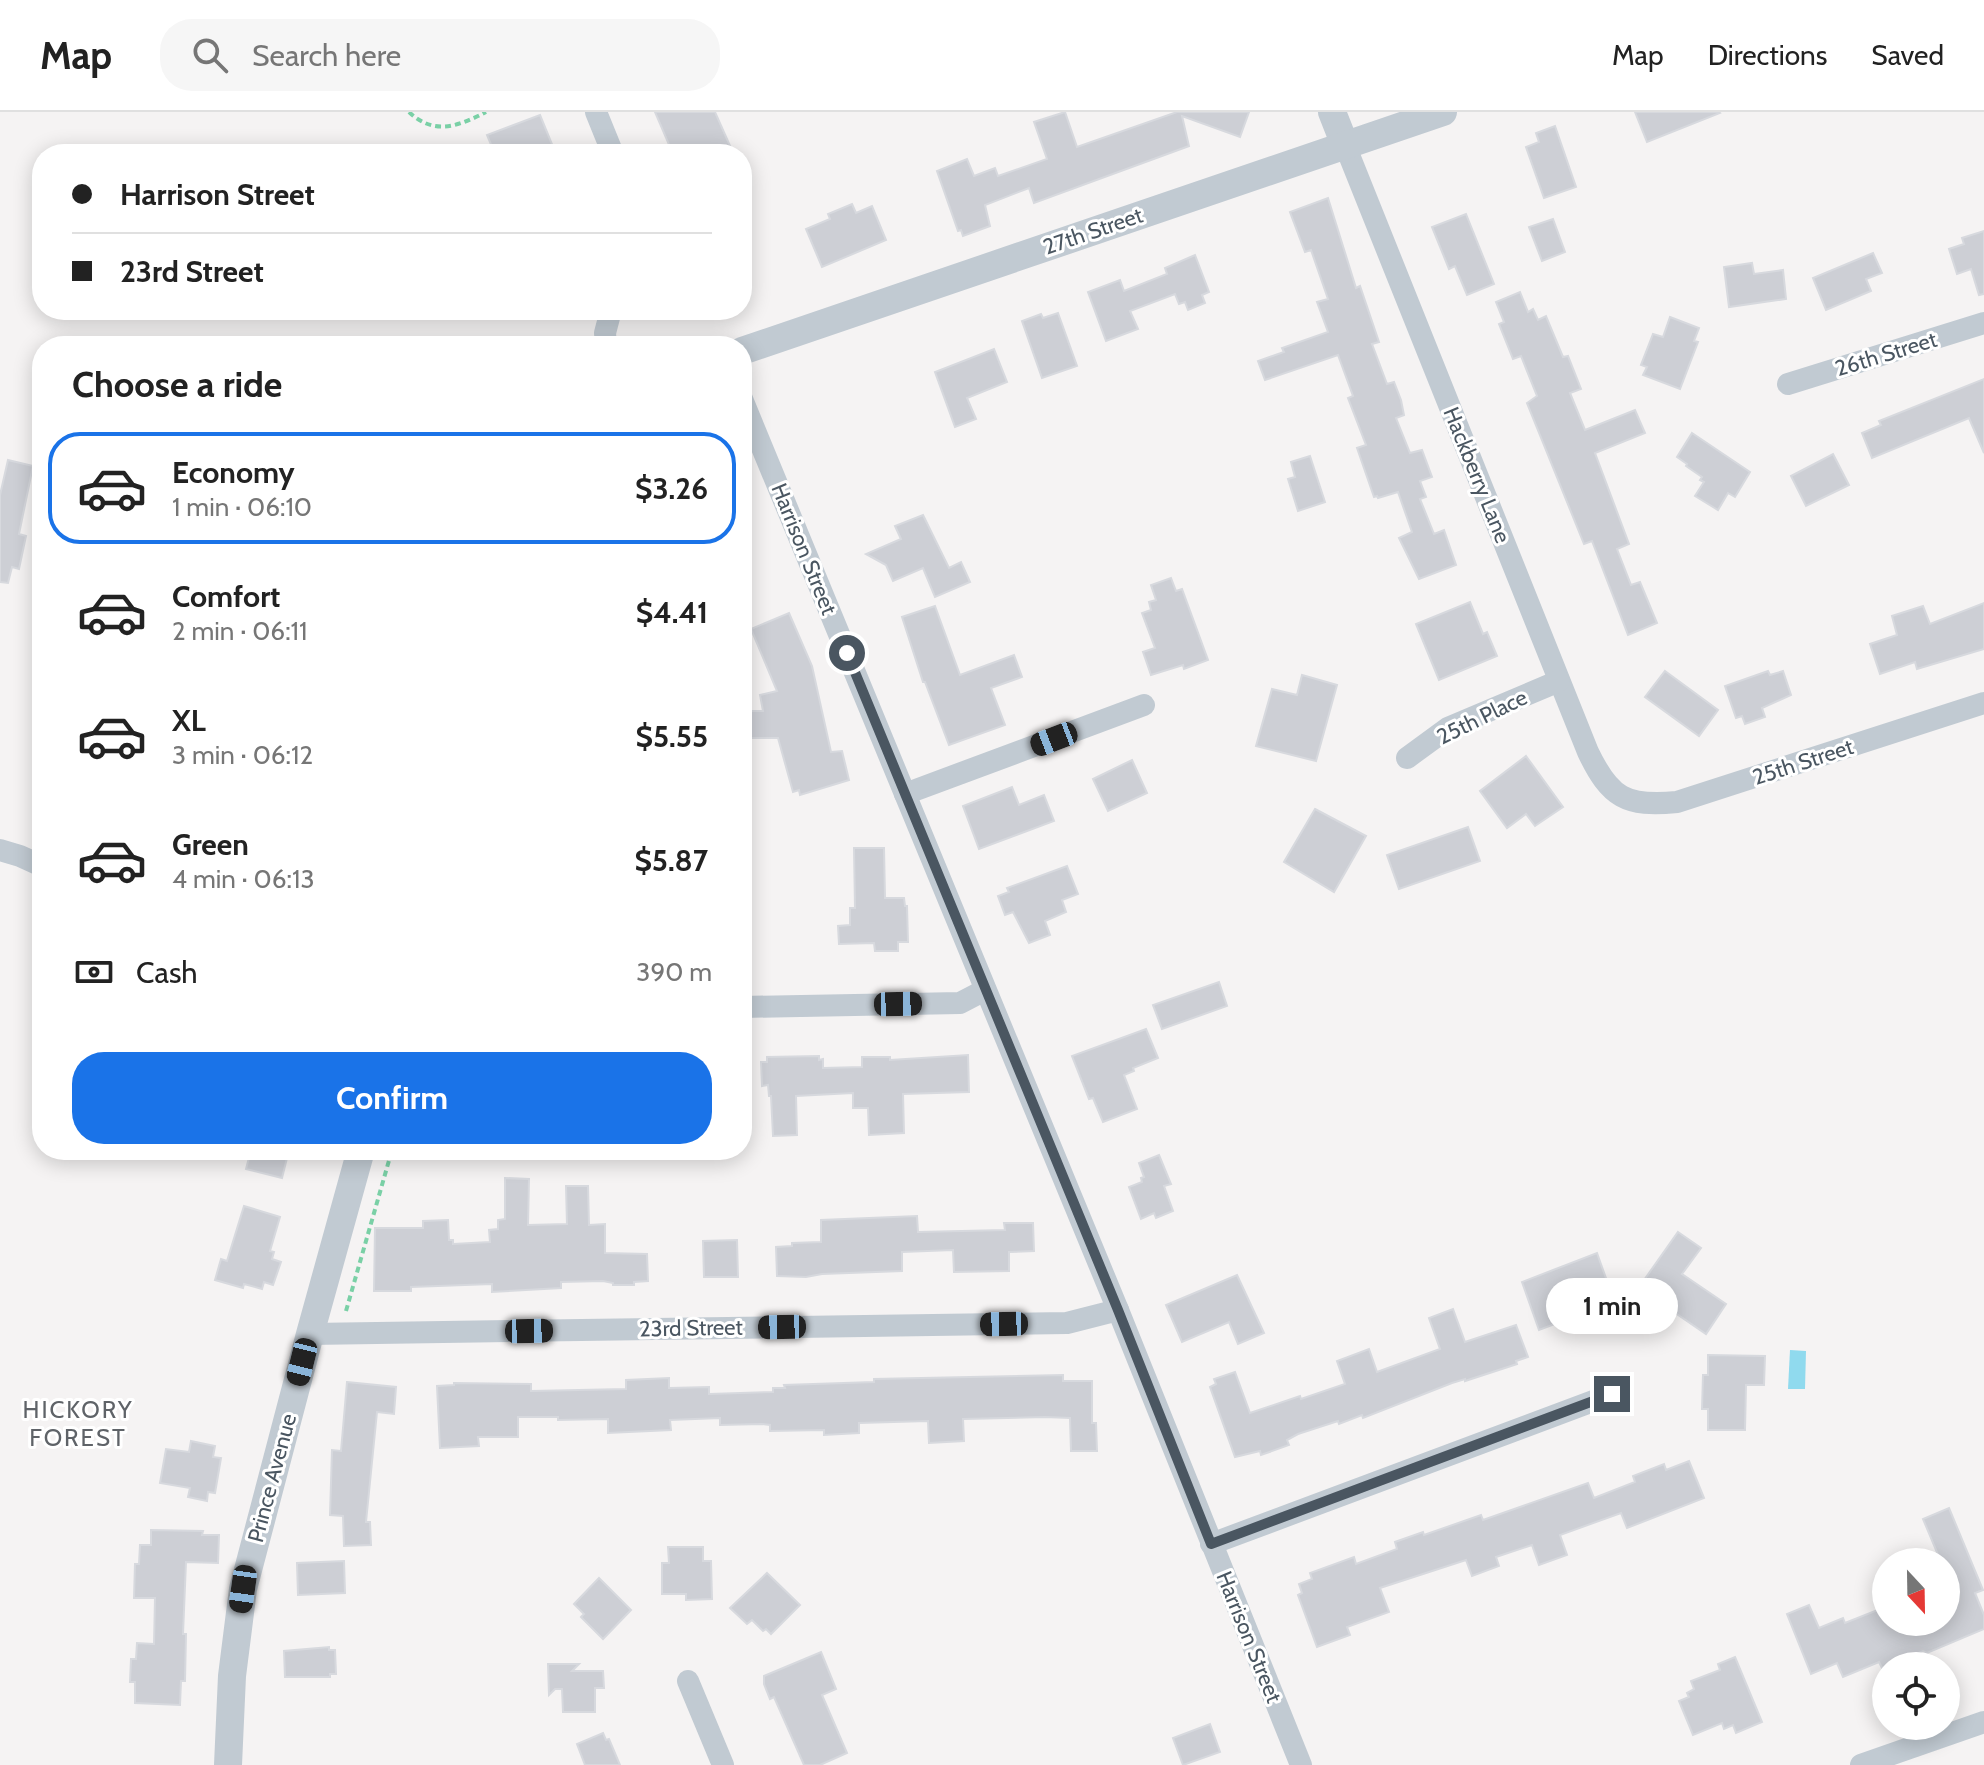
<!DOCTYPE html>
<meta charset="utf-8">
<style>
:root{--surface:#fff;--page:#f6f6f6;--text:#222;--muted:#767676;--line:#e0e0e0;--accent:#1a73e8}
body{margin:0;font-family:Cabin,sans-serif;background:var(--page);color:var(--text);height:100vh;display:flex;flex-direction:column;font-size:30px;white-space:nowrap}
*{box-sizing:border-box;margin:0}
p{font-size:26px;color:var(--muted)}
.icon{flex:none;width:44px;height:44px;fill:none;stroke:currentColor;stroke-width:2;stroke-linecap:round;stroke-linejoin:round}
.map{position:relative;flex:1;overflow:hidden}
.drawer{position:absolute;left:32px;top:224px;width:720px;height:824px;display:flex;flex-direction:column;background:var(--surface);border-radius:32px;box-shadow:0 4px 20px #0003}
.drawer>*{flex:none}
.top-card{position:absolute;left:32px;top:32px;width:720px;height:176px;border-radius:32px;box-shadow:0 4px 20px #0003;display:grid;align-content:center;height:176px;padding:0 40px;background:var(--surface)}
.needle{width:52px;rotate:158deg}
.controls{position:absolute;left:1872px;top:1436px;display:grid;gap:16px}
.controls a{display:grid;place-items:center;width:88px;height:88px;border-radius:50%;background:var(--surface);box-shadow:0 4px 20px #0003;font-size:40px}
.end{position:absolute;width:36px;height:36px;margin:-18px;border:10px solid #4a5661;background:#fff;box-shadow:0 0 0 4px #fff}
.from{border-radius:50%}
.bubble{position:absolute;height:56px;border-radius:28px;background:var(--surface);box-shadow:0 4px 20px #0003;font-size:26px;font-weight:700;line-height:56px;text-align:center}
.car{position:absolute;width:24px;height:48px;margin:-24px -12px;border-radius:10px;box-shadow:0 0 6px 2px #0007;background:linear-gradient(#222 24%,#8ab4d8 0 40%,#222 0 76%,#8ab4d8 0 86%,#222 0)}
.top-card b{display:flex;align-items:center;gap:28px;height:76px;font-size:30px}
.top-card b+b{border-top:2px solid var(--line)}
.top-card i{width:20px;height:20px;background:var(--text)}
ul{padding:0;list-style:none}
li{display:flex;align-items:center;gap:24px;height:112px;margin:0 16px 12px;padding:0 24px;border:4px solid transparent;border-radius:32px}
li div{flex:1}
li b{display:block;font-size:30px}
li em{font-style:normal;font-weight:700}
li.active{border-color:var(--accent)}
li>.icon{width:72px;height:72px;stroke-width:1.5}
h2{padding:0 40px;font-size:36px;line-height:96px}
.pay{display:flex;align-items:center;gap:20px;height:88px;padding:0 40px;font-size:30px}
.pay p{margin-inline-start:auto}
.action{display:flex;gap:16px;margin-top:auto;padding:16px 40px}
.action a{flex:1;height:92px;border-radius:32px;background:var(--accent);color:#fff;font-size:32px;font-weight:700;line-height:92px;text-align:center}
header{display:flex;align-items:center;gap:48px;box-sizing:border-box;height:112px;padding:0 40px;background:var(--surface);border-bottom:2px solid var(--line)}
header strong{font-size:38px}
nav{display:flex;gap:44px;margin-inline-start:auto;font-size:28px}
.search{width:560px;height:72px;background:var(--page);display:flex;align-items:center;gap:20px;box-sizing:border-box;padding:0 28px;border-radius:32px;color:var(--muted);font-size:30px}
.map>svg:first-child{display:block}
.water{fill:#90daee}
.building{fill:#cdcfd5;stroke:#d7d9de;stroke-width:2}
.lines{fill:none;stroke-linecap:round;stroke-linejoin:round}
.path{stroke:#7ad0a6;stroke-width:4;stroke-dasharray:6 4;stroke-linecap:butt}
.minor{stroke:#c1cad2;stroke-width:22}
.tertiary{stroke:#c1cad2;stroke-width:28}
.route{stroke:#4a5661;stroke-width:10}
.labels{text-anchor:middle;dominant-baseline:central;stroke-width:6;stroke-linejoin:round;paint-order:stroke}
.street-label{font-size:22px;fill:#4a5661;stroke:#fff}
.neighbourhood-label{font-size:24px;letter-spacing:2px;fill:#5f6368;stroke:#fff}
</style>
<header>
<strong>Map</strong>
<div class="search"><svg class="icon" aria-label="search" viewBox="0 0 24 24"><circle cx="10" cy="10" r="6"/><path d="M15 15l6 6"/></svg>Search here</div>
<nav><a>Map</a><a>Directions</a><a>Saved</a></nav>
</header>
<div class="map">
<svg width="1984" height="1653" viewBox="0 0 1984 1653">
<rect width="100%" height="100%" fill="#f5f3f3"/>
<!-- water -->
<polygon class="water" points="1790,1238 1806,1239 1805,1277 1788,1277"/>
<!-- building -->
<g class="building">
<polygon points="655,0 715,0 731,36 717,42 673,42"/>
<polygon points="1065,0 1077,35 1177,0 1249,0 1240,25 1182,4 1189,34 1034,91 1029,76 985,93 990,114 963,124 961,118 958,119 937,59 967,47 974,64 995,56 998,64 1047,47 1034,10"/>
<polygon points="1635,0 1719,0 1720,1 1647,30"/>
<polygon points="540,3 556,42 495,42 487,23"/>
<polygon points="1555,14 1576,75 1544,86 1526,35 1539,30 1536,21"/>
<polygon points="1328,86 1356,176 1360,174 1379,230 1372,232 1387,272 1394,270 1401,288 1404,303 1396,306 1410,341 1422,338 1432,365 1420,369 1426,385 1420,387 1434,422 1444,418 1456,453 1419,467 1399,426 1412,420 1398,380 1378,386 1377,384 1374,385 1357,336 1366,333 1348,286 1353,284 1338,243 1265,268 1258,249 1284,240 1282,236 1328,220 1317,190 1328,187 1311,138 1305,140 1290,100"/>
<polygon points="852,92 856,101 872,94 886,128 822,155 806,117 830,107 828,102"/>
<polygon points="1466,102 1494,172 1467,183 1455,154 1449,157 1432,115"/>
<polygon points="1553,107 1565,140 1542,149 1529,115"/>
<polygon points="1984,119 1984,182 1979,183 1971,157 1957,162 1949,137 1964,132 1962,126"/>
<polygon points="1873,141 1882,161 1866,167 1871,179 1826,198 1813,166"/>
<polygon points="1195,143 1209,180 1202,183 1205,191 1188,198 1185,190 1179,192 1175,182 1130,199 1138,217 1106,229 1088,180 1120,168 1124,179 1167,162 1165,156"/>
<polygon points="1752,151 1754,162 1783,158 1786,187 1729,195 1724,155"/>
<polygon points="1520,180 1528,200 1533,197 1538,208 1546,204 1563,245 1568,244 1581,277 1570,281 1585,318 1635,298 1645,321 1595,341 1629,432 1617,437 1631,473 1640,470 1657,511 1628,523 1592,429 1584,432 1527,291 1537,284 1521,244 1513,247 1499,212 1504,210 1496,190"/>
<polygon points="1058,201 1077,254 1042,266 1022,209 1041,202 1043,206"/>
<polygon points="1670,205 1699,216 1694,229 1698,230 1680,277 1643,263 1647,255 1641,253 1653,222 1663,225"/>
<polygon points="994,237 1007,270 967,286 976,307 955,315 935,260"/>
<polygon points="1984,267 1984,341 1969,306 1872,346 1862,321 1881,313 1879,309"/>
<polygon points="1692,321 1750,360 1735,385 1728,381 1718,398 1695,384 1704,370 1700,368 1702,365 1686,354 1687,352 1677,345"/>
<polygon points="1833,342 1849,373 1806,394 1791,364"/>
<polygon points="1310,344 1325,390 1298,399 1288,367 1295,365 1291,350"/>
<polygon points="8,348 33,354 19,422 26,424 19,457 12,455 8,471 0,470 0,383"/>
<polygon points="923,403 949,456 961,450 970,470 935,485 923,456 893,469 886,453 866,442 901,427 895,414"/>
<polygon points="1171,466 1176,479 1182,477 1208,548 1184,557 1183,553 1151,563 1143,540 1155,536 1142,501 1151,498 1149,490 1156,488 1151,473"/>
<polygon points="1470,490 1483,522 1487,520 1497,544 1439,568 1416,512"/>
<polygon points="1984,491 1984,537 1917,557 1915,550 1880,562 1870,532 1897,523 1892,504 1923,494 1930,512"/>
<polygon points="935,494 960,563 1014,543 1022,565 991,576 1005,613 949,633 925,570 923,570 902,505"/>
<polygon points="789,501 812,554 831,640 842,639 849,668 800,683 799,678 793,680 778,626 742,626 743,599 763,599 760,583 777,579 751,517"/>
<polygon points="1665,559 1718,598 1699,624 1645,585"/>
<polygon points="1768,559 1770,563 1783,559 1791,583 1762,596 1765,605 1745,612 1742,604 1736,606 1725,574"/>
<polygon points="1302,563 1337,573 1316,649 1256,634 1272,577 1297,583"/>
<polygon points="1526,644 1563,695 1535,714 1526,702 1507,716 1480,679"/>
<polygon points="1132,648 1147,681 1108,699 1093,667"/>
<polygon points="1012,675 1019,693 1044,683 1054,709 979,737 963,694"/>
<polygon points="1315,697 1366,724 1334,780 1284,750"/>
<polygon points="1468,715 1480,749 1399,777 1387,743"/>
<polygon points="854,736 884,736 885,786 904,786 905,794 907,794 908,830 898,830 898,839 875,839 874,831 839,832 838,814 850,813 850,796 855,796"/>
<polygon points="1067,754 1078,782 1062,788 1066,800 1045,809 1050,823 1029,831 1013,800 1005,803 998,784 1009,780 1007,776"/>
<polygon points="1219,870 1227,894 1162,917 1153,893"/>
<polygon points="1146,917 1158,946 1133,956 1134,959 1124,963 1137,997 1103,1010 1093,986 1089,987 1072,944"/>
<polygon points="968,943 969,980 903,982 904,1021 869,1023 868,996 853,996 853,981 796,984 797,1023 773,1024 771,984 769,984 768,973 762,974 761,950 767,950 767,945 819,944 819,948 823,947 823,956 862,955 862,945 890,945 890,948"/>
<polygon points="251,1038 289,1038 282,1066 246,1057"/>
<polygon points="1159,1043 1171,1072 1164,1074 1173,1099 1156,1106 1154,1101 1141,1107 1129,1075 1142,1070 1141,1066 1144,1065 1139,1051"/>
<polygon points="505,1066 529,1067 528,1113 567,1112 566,1074 588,1074 589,1113 605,1112 605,1141 647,1142 648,1169 634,1170 634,1173 613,1173 613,1171 603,1169 561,1170 561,1176 492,1180 492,1172 411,1175 411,1179 374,1179 375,1116 423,1116 423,1109 448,1108 449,1128 453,1128 453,1132 490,1130 489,1118 498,1117 498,1108 505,1107"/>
<polygon points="244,1094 280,1105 270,1139 274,1140 272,1147 281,1150 273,1173 264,1170 262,1177 244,1172 243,1176 215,1168 221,1147 227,1149"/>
<polygon points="917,1104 918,1120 1005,1118 1004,1111 1033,1111 1034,1139 1009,1140 1009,1159 954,1160 953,1138 902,1140 902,1159 822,1162 806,1165 777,1164 776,1135 792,1134 792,1131 821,1130 821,1108"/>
<polygon points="1678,1120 1701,1136 1682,1162 1726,1192 1706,1222 1665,1194 1663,1197 1637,1178"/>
<polygon points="737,1128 738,1165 704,1165 703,1129"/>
<polygon points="1597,1141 1612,1183 1560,1202 1563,1209 1539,1218 1522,1170"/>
<polygon points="1237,1163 1264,1221 1238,1232 1229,1210 1182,1230 1166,1193"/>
<polygon points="1453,1197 1465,1230 1516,1213 1528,1245 1516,1249 1517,1252 1465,1269 1465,1267 1452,1271 1363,1306 1362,1303 1339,1312 1338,1309 1298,1322 1287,1328 1289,1333 1261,1343 1260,1339 1235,1345 1210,1275 1216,1272 1214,1267 1235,1260 1250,1301 1300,1284 1301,1287 1345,1272 1337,1249 1369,1237 1377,1260 1440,1237 1429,1206"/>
<polygon points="1708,1243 1765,1244 1764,1273 1746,1273 1745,1318 1708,1318 1708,1297 1702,1297 1703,1263 1708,1263"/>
<polygon points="1063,1263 1063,1269 1092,1269 1092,1311 1096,1311 1097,1339 1071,1339 1070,1306 1045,1305 963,1307 964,1329 929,1331 928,1309 859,1311 859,1321 824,1323 824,1318 770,1319 770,1313 762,1312 720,1313 720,1306 670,1308 671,1318 608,1321 608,1307 558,1308 558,1305 518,1305 518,1325 478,1325 479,1334 440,1336 437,1274 454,1273 454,1271 531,1272 531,1279 626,1277 626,1268 669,1266 669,1276 709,1275 709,1282 773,1280 773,1276 785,1276 784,1273 874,1270 874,1267"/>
<polygon points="347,1270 396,1275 394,1302 377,1300 366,1410 370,1410 371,1433 344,1434 343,1404 330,1403 332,1338 341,1339"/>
<polygon points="191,1329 215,1334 213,1345 221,1346 215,1381 208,1380 207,1389 188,1385 190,1376 160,1371 166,1337 189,1340"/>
<polygon points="1689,1349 1704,1386 1627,1416 1621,1401 1560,1423 1567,1443 1539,1453 1532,1433 1496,1445 1499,1454 1472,1464 1466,1448 1380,1476 1389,1500 1347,1515 1350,1523 1317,1535 1298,1483 1302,1481 1299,1472 1312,1467 1310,1461 1354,1445 1356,1452 1397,1437 1395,1430 1423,1420 1424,1423 1481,1403 1483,1408 1588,1371 1594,1386 1635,1370 1633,1364 1664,1352 1666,1358"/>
<polygon points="1949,1396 1983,1478 1975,1481 1984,1503 1984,1517 1927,1541 1923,1539 1882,1556 1879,1550 1843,1565 1837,1551 1811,1562 1787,1502 1809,1493 1819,1516 1843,1506 1845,1511 1880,1497 1885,1510 1946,1510 1946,1450 1941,1450 1923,1407"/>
<polygon points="151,1418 203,1419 202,1423 219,1423 218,1451 186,1450 183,1522 186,1522 185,1569 181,1569 180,1593 135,1591 135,1570 130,1570 131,1547 136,1547 137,1531 154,1532 155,1486 134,1486 135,1452 139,1452 140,1433 151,1433"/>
<polygon points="668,1435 703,1435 703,1449 711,1449 712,1487 686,1488 686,1482 662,1482 662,1451 669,1451"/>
<polygon points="344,1449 345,1481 298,1483 297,1451"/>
<polygon points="767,1461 800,1493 771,1522 766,1517 763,1519 752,1508 747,1512 730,1496"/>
<polygon points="599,1466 631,1498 603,1527 581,1505 584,1502 574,1492"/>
<polygon points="329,1535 329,1538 335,1538 336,1562 330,1562 330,1565 285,1565 284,1539"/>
<polygon points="821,1540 836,1577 822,1583 847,1641 820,1653 804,1653 774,1585 770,1587 764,1572 764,1564"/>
<polygon points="1735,1545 1762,1610 1736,1621 1733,1613 1724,1617 1722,1611 1693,1623 1679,1589 1689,1585 1687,1581 1694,1577 1691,1569 1720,1558 1718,1552"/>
<polygon points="548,1552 579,1552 572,1559 603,1559 604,1576 595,1576 595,1600 563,1600 562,1577 555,1577 549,1583"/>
<polygon points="1210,1612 1220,1640 1183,1653 1173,1626"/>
<polygon points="603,1621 606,1628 609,1627 620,1653 585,1653 577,1632"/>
</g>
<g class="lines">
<!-- path -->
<g class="path">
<path d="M 409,0 C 434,24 459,14 486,0"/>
<polyline points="346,1199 392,1038"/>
</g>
<!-- minor -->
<g class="minor">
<polyline points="596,0 613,42"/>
<path d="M 1345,33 L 1588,640 C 1610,686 1626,695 1677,690 L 1984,591"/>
<polyline points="606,234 605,221 611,198"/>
<polyline points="1788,272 1984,211"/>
<polyline points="742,287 1118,1198 1301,1653"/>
<polyline points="1407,646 1448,616 1559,569"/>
<polyline points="905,682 1144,593"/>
<polyline points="0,738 20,744 42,754"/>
<polyline points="742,895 960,891 985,878"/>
<polyline points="310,1222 1067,1211 1118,1198"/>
<polyline points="1211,1432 1612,1282"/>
<polyline points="688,1569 723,1653"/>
<polyline points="1861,1653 1984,1610"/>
</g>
<!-- tertiary -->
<g class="tertiary">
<polyline points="1332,0 1345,33"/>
<polyline points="742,239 1443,0"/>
<polyline points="228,1653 232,1564 243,1477 310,1222 361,1038"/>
</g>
</g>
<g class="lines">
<!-- route -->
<polyline class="route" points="847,541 1118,1198 1211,1432 1612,1282"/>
</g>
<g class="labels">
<!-- street labels -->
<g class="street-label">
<text transform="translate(1093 119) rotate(-19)">27th Street</text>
<text transform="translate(1886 242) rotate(-17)">26th Street</text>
<text transform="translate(1477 363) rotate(68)">Hackberry Lane</text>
<text transform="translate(804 437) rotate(68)">Harrison Street</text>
<text transform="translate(1482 605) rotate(-26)">25th Place</text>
<text transform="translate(1803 650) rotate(-18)">25th Street</text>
<text transform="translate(691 1216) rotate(-1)">23rd Street</text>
<text transform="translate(272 1366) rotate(-75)">Prince Avenue</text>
<text transform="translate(1249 1525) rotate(68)">Harrison Street</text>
</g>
<!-- neighbourhood labels -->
<g class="neighbourhood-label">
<text x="78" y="1297">HICKORY<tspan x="78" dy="28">FOREST</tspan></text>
</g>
</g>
</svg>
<div class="controls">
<a><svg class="needle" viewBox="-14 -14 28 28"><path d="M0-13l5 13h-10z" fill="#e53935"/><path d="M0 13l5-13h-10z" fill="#767676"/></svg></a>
<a><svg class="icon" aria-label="locate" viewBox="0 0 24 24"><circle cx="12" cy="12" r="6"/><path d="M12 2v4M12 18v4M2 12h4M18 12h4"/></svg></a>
</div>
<i class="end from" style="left:847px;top:541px"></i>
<i class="end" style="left:1612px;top:1282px"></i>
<div class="bubble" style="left:1546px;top:1166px;width:132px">1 min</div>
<i class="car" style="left:1054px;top:627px;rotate:249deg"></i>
<i class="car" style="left:898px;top:892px;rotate:89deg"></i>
<i class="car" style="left:1004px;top:1212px;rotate:269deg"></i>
<i class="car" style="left:782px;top:1215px;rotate:269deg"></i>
<i class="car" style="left:529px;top:1219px;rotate:89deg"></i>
<i class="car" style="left:302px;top:1250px;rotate:194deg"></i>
<i class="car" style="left:243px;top:1477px;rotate:188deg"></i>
<div class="top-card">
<b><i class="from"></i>Harrison Street</b>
<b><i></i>23rd Street</b>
</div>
<section class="drawer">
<h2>Choose a ride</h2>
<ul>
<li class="active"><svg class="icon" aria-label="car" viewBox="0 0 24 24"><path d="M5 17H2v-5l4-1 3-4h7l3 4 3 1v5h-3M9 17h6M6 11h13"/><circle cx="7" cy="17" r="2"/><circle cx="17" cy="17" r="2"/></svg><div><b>Economy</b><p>1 min · 06:10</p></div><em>$3.26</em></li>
<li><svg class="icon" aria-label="car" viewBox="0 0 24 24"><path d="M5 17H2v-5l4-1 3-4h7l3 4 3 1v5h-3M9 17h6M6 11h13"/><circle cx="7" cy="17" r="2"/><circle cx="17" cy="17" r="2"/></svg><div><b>Comfort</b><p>2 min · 06:11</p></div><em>$4.41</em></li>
<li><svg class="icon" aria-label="car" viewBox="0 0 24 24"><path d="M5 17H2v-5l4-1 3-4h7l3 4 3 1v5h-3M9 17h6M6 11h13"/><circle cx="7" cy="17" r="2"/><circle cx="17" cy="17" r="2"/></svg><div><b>XL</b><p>3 min · 06:12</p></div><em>$5.55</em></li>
<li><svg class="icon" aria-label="car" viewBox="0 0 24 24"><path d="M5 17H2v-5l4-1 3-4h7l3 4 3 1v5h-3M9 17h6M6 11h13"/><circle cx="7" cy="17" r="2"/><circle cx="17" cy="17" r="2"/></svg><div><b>Green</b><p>4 min · 06:13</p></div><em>$5.87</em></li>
</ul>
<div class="pay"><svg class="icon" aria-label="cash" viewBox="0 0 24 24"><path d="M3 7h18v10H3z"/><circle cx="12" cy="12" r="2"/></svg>Cash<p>390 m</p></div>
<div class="action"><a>Confirm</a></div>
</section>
</div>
